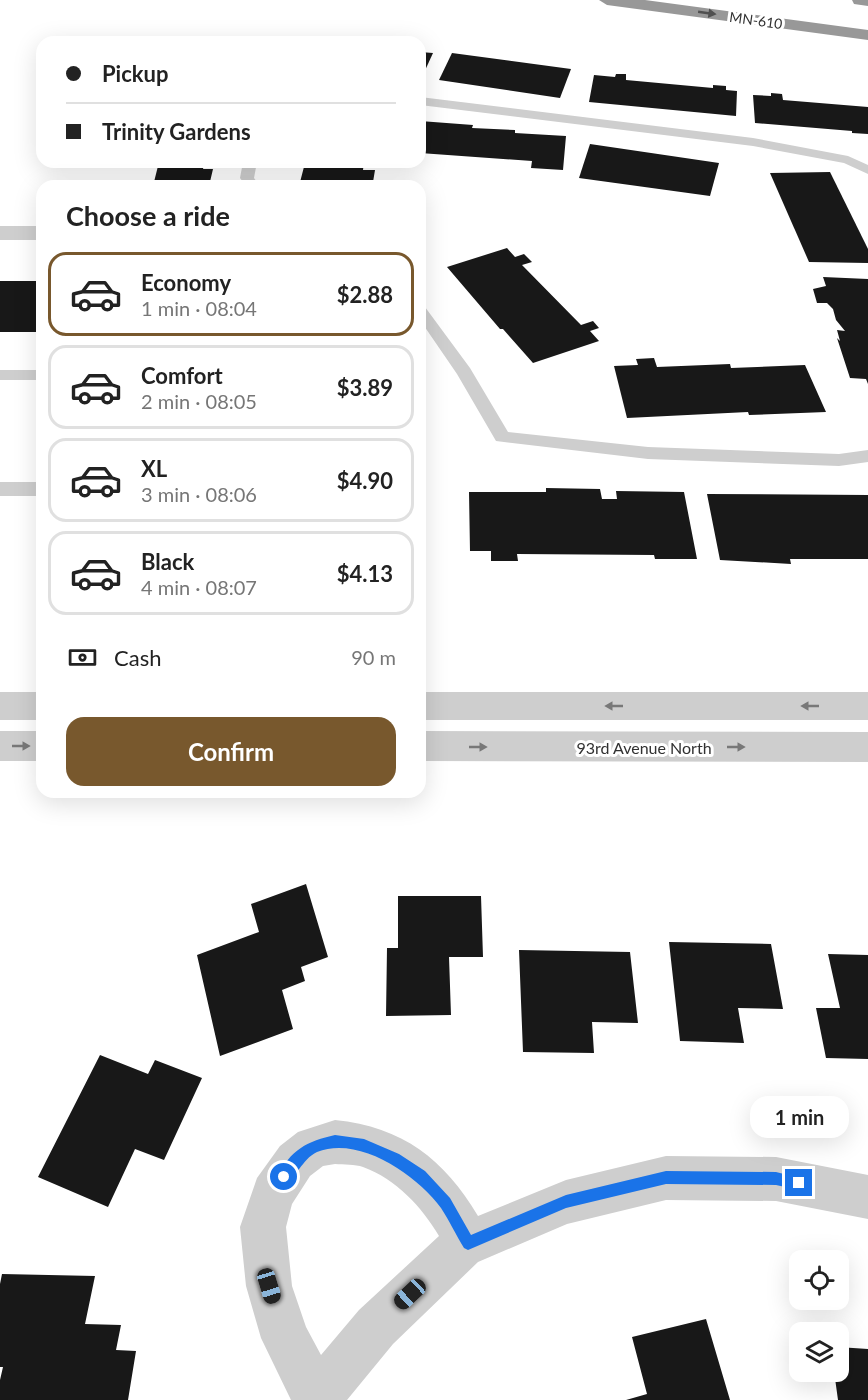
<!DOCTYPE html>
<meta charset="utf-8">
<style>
:root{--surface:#fff;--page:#f2f2f2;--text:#222;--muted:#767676;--line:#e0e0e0;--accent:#78582d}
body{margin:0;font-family:Lato,sans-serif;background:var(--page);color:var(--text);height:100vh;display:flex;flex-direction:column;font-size:22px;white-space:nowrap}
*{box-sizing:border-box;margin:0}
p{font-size:20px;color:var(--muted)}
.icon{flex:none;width:33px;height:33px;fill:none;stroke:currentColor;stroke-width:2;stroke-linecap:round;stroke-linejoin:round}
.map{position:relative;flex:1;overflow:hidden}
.sheet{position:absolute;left:36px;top:180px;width:390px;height:618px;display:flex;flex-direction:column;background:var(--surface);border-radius:18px;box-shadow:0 6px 24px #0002}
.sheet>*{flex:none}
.hud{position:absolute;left:36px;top:36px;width:390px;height:132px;border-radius:18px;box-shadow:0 6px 24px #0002;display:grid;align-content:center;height:132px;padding:0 30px;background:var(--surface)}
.fabs{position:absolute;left:789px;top:1250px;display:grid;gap:12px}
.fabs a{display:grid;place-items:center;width:60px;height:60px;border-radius:12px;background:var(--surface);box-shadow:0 6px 24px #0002;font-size:30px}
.end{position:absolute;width:27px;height:27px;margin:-14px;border:8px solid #1a73e8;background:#fff;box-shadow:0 0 0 3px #fff}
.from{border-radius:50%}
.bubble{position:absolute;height:42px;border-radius:18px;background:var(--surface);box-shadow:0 6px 24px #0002;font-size:20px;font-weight:700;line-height:42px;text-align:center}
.car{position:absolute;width:18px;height:36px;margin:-18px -9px;border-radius:8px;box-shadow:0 0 4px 2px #0007;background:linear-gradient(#222 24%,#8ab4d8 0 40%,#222 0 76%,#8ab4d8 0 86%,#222 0)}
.hud b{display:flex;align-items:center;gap:21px;height:57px;font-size:22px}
.hud b+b{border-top:2px solid var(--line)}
.hud i{width:15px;height:15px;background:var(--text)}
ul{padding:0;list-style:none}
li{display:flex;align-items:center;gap:18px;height:84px;margin:0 12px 9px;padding:0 18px;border:3px solid var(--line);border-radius:18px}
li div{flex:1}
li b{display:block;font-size:22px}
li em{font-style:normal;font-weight:700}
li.current{border-color:var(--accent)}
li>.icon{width:54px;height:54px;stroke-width:1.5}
h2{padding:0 30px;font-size:27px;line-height:72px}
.pay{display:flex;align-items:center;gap:15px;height:66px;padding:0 30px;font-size:22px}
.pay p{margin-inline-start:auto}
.cta{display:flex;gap:12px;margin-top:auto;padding:12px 30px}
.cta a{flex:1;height:69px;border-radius:18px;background:var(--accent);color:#fff;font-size:24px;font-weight:700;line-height:69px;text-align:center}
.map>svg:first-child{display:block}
.building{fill:#181818}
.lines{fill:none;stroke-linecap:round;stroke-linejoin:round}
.path-far1{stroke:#cecece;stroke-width:3;stroke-dasharray:2 2;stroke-linecap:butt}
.path{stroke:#cecece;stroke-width:4;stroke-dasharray:3 3;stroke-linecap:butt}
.service{fill:#cecece;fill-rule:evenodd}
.minor{fill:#cecece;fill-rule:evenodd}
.tertiary{fill:#cecece;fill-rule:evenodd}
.motorway{fill:#989898;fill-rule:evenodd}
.oneway{fill:#505050}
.oneway2{fill:#787878}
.route{fill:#1a73e8}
.labels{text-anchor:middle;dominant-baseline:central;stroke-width:6;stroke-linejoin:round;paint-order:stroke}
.far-street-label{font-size:14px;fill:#313131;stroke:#fff}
.street-label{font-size:16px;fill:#313131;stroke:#fff}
</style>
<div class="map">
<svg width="868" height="1400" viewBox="0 0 868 1400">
<rect width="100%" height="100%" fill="#fff"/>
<!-- building -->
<g class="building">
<polygon points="420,52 433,53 422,77 420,77"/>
<polygon points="452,53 571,69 560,98 439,80"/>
<polygon points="616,74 626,74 626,80 713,88 713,85 726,86 726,90 737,91 736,116 589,102 594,75 615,77"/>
<polygon points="771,93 782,94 783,100 868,107 868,134 852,133 852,131 755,123 753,95 771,96"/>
<polygon points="420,121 473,125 472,128 515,130 515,133 566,136 563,170 531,168 532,161 420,153"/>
<polygon points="590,144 719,163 710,196 579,178"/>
<polygon points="159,162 205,162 203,169 213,169 209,186 153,186"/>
<polygon points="364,162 363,170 375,170 373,182 364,182 363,186 299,186 305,163"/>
<polygon points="830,172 868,249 868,263 809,262 770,173"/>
<polygon points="507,248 515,257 524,254 532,262 522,265 581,325 593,321 599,328 590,331 599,341 533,363 503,329 500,329 447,267"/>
<polygon points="823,277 868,279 868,384 866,379 850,378 837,338 840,341 837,330 845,331 836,320 833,309 827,303 817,303 813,289 826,286"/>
<rect x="0" y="281" width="42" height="51"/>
<polygon points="654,358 657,367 730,364 731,368 805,365 826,412 749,415 748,412 627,418 614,366 638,365 636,359"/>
<polygon points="546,488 600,489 602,499 617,499 616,491 684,492 697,559 655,559 654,555 517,554 518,561 491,561 491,551 470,551 469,492 546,492"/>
<polygon points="707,494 868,495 868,559 790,559 791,564 720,560"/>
<polygon points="306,884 328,957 301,967 305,981 282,990 293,1029 220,1056 197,955 259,932 251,904"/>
<polygon points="398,896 481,896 483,957 449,957 451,1015 386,1016 387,948 398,948"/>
<polygon points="669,942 771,944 783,1009 738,1008 744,1043 680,1041"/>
<polygon points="519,950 630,952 638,1023 592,1022 594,1053 523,1052"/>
<polygon points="828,954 868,955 868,1059 826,1058 816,1008 840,1008"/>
<polygon points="100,1055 148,1074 155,1060 202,1078 164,1160 135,1149 108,1207 38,1177"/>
<polygon points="2,1274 95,1276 85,1324 121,1325 116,1350 136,1351 128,1400 0,1400 0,1380 3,1367 0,1367 0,1284"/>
<polygon points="706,1319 730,1400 626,1400 647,1394 632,1337"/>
<polygon points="838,1347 868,1349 868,1400 838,1400 834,1371 838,1371"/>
</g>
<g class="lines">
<!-- path-far1 -->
<polyline class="path-far1" points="420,450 424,468 422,517"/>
<!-- path -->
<polyline class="path" points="420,571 422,516"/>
<!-- service -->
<g class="service">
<polygon points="420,97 753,138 848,156 868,165 868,174 844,163 753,146 420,105"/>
<polygon points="243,162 257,162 254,178 260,186 246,186 240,178"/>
<polygon points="420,305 425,307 470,368 508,432 648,447 839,454 868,450 868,462 839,466 648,459 496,441 457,374 420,320"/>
<rect x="0" y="370" width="42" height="10"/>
<rect x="0" y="482" width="42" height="14"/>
</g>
<!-- minor -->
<g class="minor">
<rect x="0" y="226" width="42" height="14"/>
<path d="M 335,1120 C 403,1127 444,1159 478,1216 L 566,1180 L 666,1156 L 776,1157 L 868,1175 L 868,1219 L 776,1201 L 666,1200 L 567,1224 L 478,1262 L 393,1344 L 347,1400 L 291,1400 L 261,1338 L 246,1286 L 240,1227 L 257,1178 L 280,1146 L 298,1132 ZM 335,1164 C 344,1165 355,1164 363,1167 C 396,1179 422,1207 439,1236 L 359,1310 L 321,1355 L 306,1327 L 292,1286 L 286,1227 L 292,1204 L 310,1176 L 323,1166 Z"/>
</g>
<!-- tertiary -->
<g class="tertiary">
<rect x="0" y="692" width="42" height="28"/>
<rect x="420" y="692" width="448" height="28"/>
<rect x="0" y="731" width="42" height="30"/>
<polygon points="420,731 868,732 868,762 420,761"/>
</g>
<!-- motorway -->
<g class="motorway">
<polygon points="599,0 645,0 868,30 868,40 607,5"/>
<polygon points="852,0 868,0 868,6 854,4"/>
</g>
</g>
<!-- one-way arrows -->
<defs><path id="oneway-solid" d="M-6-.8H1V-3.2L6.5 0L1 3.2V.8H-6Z" transform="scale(1.5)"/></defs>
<use class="oneway" href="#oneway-solid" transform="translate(707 13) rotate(8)"/>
<g class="oneway2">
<use href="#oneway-solid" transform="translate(614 706) rotate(180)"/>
<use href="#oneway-solid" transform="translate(810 706) rotate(180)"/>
<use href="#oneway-solid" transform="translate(21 746)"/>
<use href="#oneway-solid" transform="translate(478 747)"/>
<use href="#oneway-solid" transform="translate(736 747)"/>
</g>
<!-- route -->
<path class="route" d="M 335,1135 L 364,1139 L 399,1154 L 425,1171 L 450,1198 L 471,1235 L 566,1195 L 666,1171 L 776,1172 L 804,1179 L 805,1183 L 804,1188 L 799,1190 L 776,1185 L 666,1184 L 566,1208 L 468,1250 L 464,1248 C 456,1235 449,1220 441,1208 C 417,1175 359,1135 317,1152 C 302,1159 296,1179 284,1184 L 280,1182 L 278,1177 C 289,1150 308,1141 335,1135 Z"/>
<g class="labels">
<!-- far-street labels -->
<g class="far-street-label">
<text transform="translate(756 20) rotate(8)">MN-610</text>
</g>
<!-- street labels -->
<g class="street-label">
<text x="644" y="747">93rd Avenue North</text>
</g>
</g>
</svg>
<div class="fabs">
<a><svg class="icon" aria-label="locate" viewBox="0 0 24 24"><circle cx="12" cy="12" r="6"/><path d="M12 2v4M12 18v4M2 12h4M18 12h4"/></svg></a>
<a><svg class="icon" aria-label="layers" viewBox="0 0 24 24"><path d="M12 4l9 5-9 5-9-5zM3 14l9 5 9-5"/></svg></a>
</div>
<i class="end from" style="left:284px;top:1177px"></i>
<i class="end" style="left:799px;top:1183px"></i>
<div class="bubble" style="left:750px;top:1096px;width:99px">1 min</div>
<i class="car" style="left:269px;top:1286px;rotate:163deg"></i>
<i class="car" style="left:410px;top:1294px;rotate:227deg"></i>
<div class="hud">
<b><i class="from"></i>Pickup</b>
<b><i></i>Trinity Gardens</b>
</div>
<section class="sheet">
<h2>Choose a ride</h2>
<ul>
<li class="current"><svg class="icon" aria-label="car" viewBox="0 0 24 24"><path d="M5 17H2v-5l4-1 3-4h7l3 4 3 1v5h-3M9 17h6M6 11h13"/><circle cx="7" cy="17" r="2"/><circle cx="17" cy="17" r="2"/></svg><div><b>Economy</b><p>1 min · 08:04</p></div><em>$2.88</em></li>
<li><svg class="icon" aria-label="car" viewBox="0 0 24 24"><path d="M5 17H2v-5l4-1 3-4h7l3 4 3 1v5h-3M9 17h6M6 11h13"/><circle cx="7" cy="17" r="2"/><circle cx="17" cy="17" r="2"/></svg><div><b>Comfort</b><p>2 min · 08:05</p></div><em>$3.89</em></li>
<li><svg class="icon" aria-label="car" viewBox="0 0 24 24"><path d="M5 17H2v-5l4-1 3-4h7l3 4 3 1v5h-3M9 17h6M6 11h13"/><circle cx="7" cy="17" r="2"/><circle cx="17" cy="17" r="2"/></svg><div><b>XL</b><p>3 min · 08:06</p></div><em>$4.90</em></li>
<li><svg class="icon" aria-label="car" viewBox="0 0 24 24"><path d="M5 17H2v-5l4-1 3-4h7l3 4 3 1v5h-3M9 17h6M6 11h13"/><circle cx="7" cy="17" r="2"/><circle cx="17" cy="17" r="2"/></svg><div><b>Black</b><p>4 min · 08:07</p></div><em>$4.13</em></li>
</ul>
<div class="pay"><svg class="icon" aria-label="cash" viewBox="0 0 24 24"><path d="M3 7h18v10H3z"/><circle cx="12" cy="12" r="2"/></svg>Cash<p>90 m</p></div>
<div class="cta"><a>Confirm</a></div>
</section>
</div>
